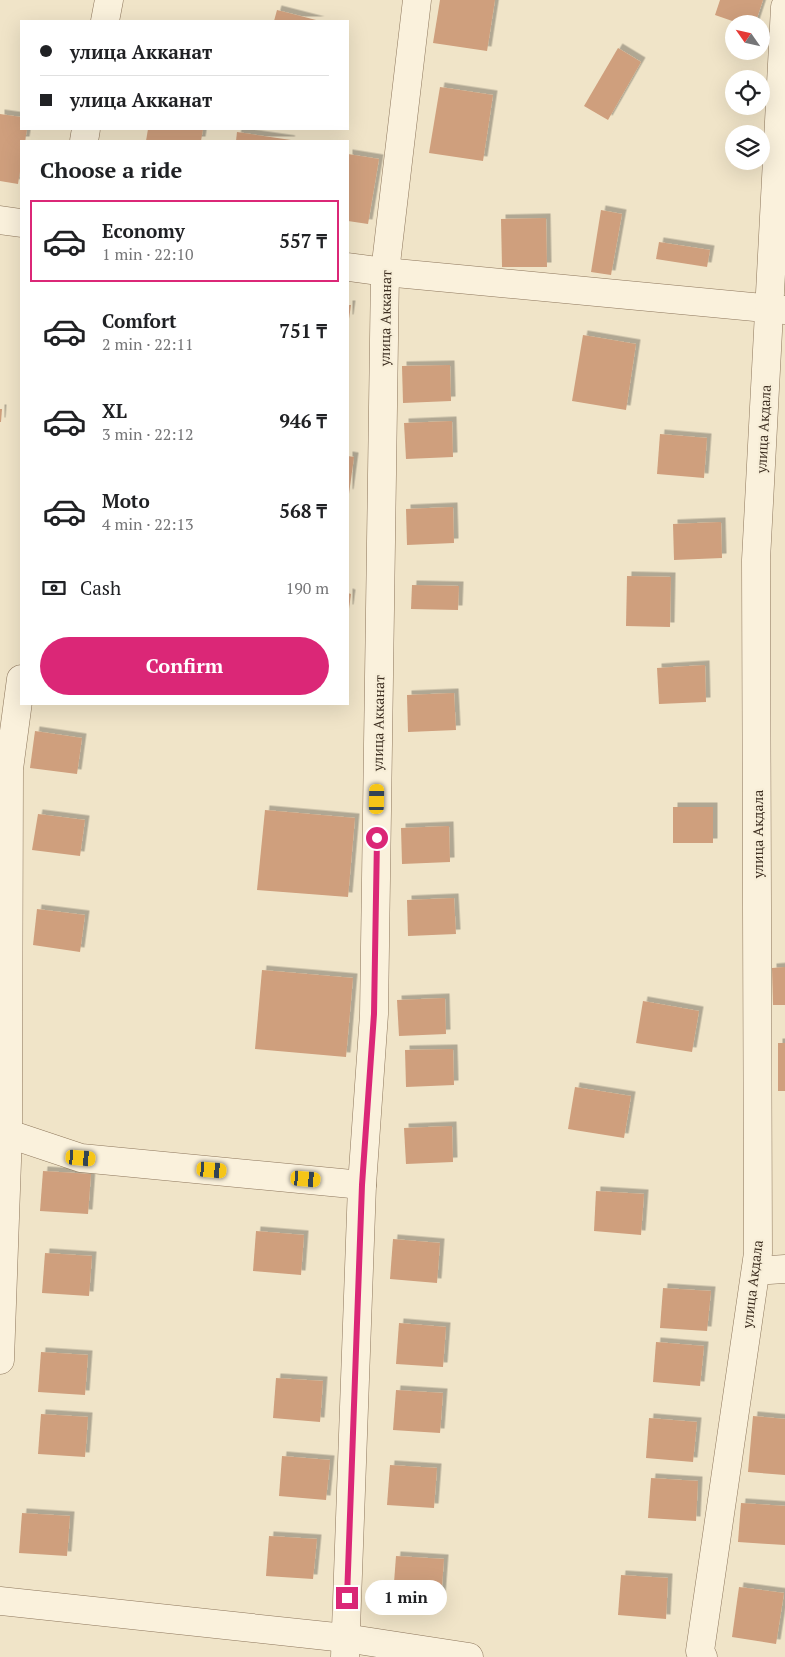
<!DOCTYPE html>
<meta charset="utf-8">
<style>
:root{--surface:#fff;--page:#f6f6f6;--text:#202124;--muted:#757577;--line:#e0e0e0;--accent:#db2777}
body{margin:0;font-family:"PT Serif",serif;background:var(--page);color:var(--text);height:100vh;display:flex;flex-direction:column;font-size:19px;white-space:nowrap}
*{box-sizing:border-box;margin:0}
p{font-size:16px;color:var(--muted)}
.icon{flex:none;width:28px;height:28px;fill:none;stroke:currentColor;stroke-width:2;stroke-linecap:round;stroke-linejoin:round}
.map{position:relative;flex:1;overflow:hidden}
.details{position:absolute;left:20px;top:140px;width:329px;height:565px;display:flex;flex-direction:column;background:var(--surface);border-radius:0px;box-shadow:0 5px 20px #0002}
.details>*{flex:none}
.hud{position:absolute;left:20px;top:20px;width:329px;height:110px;border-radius:0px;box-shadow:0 5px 20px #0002;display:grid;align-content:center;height:110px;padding:0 20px;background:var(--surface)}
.needle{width:32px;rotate:304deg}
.controls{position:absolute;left:725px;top:15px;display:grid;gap:10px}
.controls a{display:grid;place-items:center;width:45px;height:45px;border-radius:50%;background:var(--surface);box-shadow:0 5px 20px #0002;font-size:25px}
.end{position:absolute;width:22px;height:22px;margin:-11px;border:6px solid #db2777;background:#fff;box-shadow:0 0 0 2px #fff}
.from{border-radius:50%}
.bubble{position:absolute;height:35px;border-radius:18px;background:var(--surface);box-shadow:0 5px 20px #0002;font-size:16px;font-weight:700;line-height:35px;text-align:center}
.car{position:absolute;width:15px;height:30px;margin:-15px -8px;border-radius:6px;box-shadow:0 0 4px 1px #0007;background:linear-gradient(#f5c518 24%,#345 0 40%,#f5c518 0 76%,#345 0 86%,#f5c518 0)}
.hud b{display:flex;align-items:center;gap:18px;height:48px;font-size:19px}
.hud b+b{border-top:1px solid var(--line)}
.hud i{width:12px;height:12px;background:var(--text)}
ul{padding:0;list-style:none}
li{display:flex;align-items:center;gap:15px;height:82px;margin:0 10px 8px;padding:0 10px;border:2px solid transparent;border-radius:0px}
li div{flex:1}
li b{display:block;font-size:19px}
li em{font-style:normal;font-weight:700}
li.on{border-color:var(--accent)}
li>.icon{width:45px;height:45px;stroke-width:1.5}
h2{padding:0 20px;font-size:22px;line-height:60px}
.pay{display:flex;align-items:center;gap:12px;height:55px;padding:0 20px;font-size:19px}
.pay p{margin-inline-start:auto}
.action{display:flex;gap:10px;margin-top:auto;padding:10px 20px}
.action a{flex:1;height:58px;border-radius:30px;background:var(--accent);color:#fff;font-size:20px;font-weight:700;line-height:58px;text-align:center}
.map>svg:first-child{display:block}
.building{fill:#cf9f7d;filter:url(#shadow)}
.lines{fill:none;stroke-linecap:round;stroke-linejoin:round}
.street-casing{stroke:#8d765c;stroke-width:29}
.street{stroke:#faf1dc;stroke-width:28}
.route{stroke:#db2777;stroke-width:6}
.labels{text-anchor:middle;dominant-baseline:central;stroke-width:4.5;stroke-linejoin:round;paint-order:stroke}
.street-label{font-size:14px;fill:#3d2e20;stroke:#f7eed8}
</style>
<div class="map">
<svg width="785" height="1657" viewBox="0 0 785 1657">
<defs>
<filter id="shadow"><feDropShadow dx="4.5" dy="-4.5" stdDeviation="0" flood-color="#0004"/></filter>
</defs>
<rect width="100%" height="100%" fill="#f0e4c8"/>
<!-- building -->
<g class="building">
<polygon points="440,0 495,0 487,51 433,43"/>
<polygon points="720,0 763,0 755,24 741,24 715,15"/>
<polygon points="277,10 320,21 274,21"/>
<polygon points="618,48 641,62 608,120 584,106"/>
<polygon points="440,87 493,95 483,161 429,153"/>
<polygon points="0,114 21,117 21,129 27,129 25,141 21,141 21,165 18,184 0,181"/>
<polygon points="148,129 203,129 201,141 146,141"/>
<polygon points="237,132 291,140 290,141 236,141"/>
<polygon points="348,154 379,159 368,224 348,221"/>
<polygon points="601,210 622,214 611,275 591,272"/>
<polygon points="546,218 547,267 502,267 501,219"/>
<polygon points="659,242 710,250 707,267 656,259"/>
<polygon points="348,305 351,305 349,319 348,319"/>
<polygon points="583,335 636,344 626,410 572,401"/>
<polygon points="450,365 451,401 403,403 402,366"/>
<polygon points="0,409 2,409 1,422 0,422"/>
<polygon points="452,421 453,457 406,459 404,423"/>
<polygon points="660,434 707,438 704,478 657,474"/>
<polygon points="348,456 354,457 349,494 348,493"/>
<polygon points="453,507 454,543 407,545 406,509"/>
<polygon points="721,522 722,558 674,560 673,524"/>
<polygon points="627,576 671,577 670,627 626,626"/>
<polygon points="412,585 459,586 458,610 411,609"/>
<polygon points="348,593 351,594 349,609 348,609"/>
<polygon points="705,665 706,702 659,704 657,668"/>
<polygon points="454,693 456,730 408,732 407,695"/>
<polygon points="35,731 82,738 77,774 30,768"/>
<rect x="673" y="807" width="40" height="36"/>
<polygon points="265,810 355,818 348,897 257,890"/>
<polygon points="38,814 85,820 80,856 32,850"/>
<polygon points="449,826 450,862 402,864 401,828"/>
<polygon points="454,898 456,934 408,936 407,900"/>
<polygon points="37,909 85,915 80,952 33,945"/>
<polygon points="785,967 785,1005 773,1005 772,968"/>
<polygon points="262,970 353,978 346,1057 255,1049"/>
<polygon points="445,998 446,1034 399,1036 397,1000"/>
<polygon points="643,1001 699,1011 692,1052 636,1043"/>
<rect x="778" y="1043" width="7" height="48"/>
<polygon points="453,1049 454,1085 406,1087 405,1050"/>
<polygon points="575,1087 631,1096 624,1138 568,1129"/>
<polygon points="452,1126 453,1162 406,1164 404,1128"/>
<polygon points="43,1171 91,1174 88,1214 40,1211"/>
<polygon points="596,1191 644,1194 641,1235 594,1231"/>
<polygon points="256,1231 304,1235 301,1275 253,1271"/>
<polygon points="393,1239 440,1243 437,1283 390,1279"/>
<polygon points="45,1253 92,1256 89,1296 42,1293"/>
<polygon points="663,1288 711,1291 707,1331 660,1328"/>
<polygon points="399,1323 446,1327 443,1367 396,1364"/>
<polygon points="656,1342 704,1346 700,1386 653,1382"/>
<polygon points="41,1352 88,1355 85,1395 38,1392"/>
<polygon points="276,1378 323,1381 320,1422 273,1418"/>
<polygon points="396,1390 443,1393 440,1433 393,1430"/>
<polygon points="41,1414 88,1417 85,1457 38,1454"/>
<polygon points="753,1416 785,1419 785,1475 748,1472"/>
<polygon points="649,1418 697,1422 693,1462 646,1458"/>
<polygon points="282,1456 330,1460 326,1500 279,1496"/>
<polygon points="390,1465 437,1468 434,1508 387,1505"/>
<polygon points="651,1478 698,1481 696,1521 648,1518"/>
<polygon points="741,1503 785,1506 785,1545 738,1542"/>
<polygon points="22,1513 70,1516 67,1556 19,1553"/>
<polygon points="269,1536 317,1539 313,1579 266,1576"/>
<polygon points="396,1556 444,1559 441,1599 393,1596"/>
<polygon points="621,1575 668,1578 666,1619 618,1615"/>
<polygon points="739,1587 784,1593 776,1644 732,1637"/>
</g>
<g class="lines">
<defs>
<g id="street">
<polyline points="105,21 109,0"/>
<polyline points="84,141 86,129"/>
<polyline points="0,220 21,223"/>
<polyline points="348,267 385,272 785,310"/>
<polyline points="0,1131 81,1158 362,1185"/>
<polyline points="756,1271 785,1269"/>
<polyline points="0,1360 8,1133 9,769 21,679"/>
<polyline points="0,1601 345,1638 469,1657"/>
<polyline points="345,1657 362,1185 374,1014 385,272 417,0"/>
<polyline points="703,1657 700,1651 758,1253 756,560 785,7"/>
</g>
</defs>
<!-- street casing -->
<use href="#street" class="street-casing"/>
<!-- street -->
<use href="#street" class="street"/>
</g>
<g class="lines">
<!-- route -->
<polyline class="route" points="347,1598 362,1185 374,1014 377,838"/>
</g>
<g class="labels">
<!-- street labels -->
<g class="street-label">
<text transform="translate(385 318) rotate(-89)">улица Акканат</text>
<text transform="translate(763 429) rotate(-87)">улица Акдала</text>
<text transform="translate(378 723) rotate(-89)">улица Акканат</text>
<text transform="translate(757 834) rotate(-90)">улица Акдала</text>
<text transform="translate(752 1284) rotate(-83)">улица Акдала</text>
</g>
</g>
</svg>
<div class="controls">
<a><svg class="needle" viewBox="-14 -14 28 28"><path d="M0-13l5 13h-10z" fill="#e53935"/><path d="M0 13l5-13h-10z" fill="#757577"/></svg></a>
<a><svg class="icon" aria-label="locate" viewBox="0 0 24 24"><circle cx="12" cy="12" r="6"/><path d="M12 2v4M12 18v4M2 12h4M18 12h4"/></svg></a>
<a><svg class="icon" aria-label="layers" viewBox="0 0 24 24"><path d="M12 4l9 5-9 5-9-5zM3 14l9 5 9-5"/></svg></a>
</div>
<i class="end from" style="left:377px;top:838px"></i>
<i class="end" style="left:347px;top:1598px"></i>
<div class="bubble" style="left:365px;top:1580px;width:82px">1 min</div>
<i class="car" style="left:377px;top:799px;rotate:1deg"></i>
<i class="car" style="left:81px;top:1158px;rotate:95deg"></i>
<i class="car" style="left:212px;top:1170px;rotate:95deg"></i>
<i class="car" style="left:306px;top:1179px;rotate:95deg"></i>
<div class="hud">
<b><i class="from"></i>улица Акканат</b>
<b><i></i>улица Акканат</b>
</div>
<section class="details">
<h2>Choose a ride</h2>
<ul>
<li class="on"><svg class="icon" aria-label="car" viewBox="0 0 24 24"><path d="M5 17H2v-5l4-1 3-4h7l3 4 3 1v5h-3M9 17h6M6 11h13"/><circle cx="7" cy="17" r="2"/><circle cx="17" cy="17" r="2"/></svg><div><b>Economy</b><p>1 min · 22:10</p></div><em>557 ₸</em></li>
<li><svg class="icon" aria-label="car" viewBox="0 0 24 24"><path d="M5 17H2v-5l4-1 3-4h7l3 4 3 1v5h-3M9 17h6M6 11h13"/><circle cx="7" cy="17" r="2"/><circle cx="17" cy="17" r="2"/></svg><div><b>Comfort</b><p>2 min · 22:11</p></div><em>751 ₸</em></li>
<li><svg class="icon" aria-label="car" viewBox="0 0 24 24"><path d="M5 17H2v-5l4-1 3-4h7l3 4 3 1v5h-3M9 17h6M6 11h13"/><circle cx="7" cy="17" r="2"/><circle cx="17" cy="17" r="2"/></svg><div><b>XL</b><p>3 min · 22:12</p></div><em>946 ₸</em></li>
<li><svg class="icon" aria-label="car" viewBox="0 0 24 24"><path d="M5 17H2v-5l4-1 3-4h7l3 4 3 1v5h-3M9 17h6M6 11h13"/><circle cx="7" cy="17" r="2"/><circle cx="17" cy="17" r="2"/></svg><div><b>Moto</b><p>4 min · 22:13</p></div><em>568 ₸</em></li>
</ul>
<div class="pay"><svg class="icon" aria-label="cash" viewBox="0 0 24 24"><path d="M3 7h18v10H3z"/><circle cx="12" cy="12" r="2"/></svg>Cash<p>190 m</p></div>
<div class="action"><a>Confirm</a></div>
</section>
</div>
